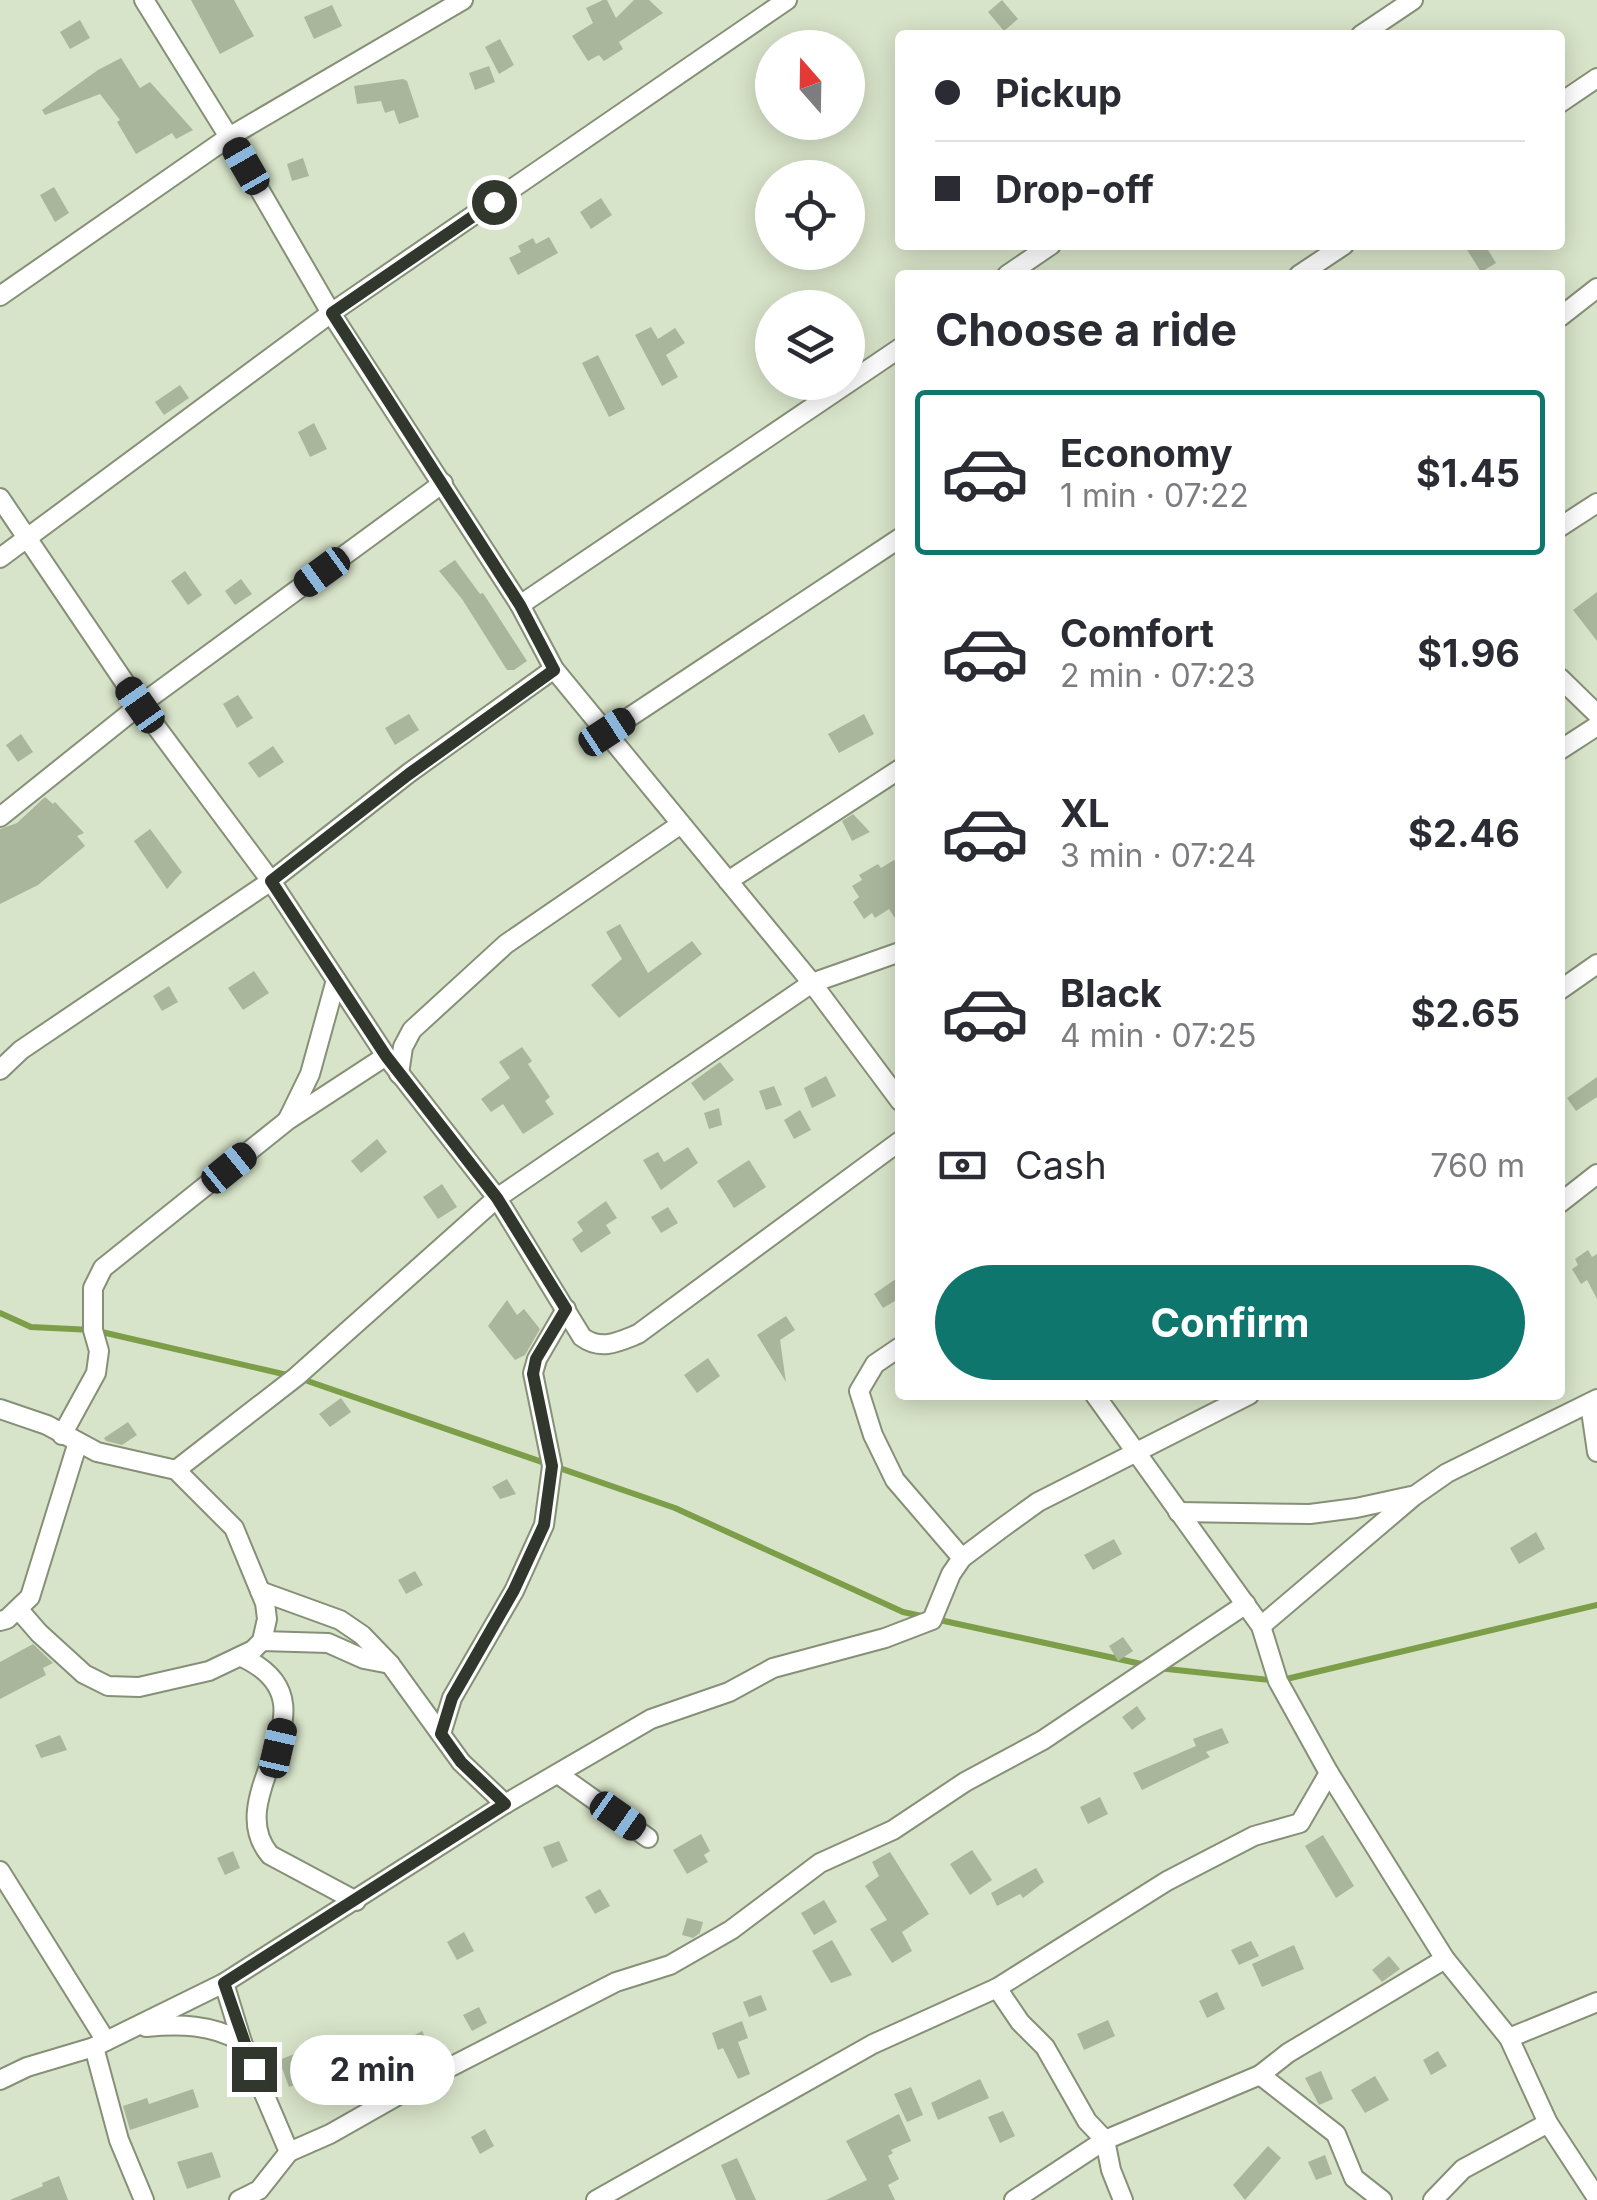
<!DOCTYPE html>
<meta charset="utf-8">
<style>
:root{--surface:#fff;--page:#f2f2f3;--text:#2b2b33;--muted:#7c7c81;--line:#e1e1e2;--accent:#0f766e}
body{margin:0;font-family:Inter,sans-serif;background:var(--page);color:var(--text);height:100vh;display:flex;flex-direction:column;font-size:38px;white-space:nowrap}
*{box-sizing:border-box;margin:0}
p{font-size:32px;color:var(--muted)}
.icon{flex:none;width:55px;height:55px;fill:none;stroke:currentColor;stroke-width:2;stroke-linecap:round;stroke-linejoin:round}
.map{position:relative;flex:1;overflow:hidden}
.drawer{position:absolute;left:895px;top:270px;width:670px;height:1130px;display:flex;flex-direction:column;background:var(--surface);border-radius:10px;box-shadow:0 5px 25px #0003}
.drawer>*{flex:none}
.banner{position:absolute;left:895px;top:30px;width:670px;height:220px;border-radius:10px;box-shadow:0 5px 25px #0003;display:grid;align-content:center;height:220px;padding:0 40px;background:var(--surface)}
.needle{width:65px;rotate:340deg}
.fabs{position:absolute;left:755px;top:30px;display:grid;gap:20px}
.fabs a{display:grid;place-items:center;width:110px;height:110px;border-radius:50%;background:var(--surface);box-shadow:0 5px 25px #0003;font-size:50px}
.end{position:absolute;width:45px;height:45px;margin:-22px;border:12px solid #32372d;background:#fff;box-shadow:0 0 0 5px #fff}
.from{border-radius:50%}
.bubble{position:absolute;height:70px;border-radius:35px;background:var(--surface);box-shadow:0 5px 25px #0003;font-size:32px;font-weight:700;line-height:70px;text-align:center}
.car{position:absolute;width:30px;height:60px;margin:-30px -15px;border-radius:12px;box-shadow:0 0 8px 2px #0007;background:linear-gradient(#222 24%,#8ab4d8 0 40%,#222 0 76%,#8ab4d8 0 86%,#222 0)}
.banner b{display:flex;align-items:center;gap:35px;height:95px;font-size:38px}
.banner b+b{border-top:2px solid var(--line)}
.banner i{width:25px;height:25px;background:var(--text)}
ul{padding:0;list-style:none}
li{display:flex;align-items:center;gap:30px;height:165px;margin:0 20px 15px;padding:0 20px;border:5px solid transparent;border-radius:10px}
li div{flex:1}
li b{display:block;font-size:38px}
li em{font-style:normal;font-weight:700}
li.on{border-color:var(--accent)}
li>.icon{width:90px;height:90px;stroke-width:1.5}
h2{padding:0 40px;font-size:45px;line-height:120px}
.pay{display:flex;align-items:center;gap:25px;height:110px;padding:0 40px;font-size:38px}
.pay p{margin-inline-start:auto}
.button{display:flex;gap:20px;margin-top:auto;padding:20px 40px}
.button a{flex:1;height:115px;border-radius:60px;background:var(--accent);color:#fff;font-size:40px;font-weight:700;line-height:115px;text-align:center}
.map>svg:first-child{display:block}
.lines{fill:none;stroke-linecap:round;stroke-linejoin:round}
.stream{stroke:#7d9e48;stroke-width:6}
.building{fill:#aab69c}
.street-casing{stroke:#859076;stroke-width:22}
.street{stroke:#fff;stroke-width:18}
.route{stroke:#32372d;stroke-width:12}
</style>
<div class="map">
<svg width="1597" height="2200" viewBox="0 0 1597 2200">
<rect width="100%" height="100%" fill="#d8e4c9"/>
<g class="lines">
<!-- stream -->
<g class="stream">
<polyline points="0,1313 31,1327 93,1330 296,1377 675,1508 903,1612 1146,1665"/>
<polyline points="1158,1668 1278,1681 1597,1605"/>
</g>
</g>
<!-- building -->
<g class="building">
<polygon points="191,0 234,0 254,36 220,54"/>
<polygon points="603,0 607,0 616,18 634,0 649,0 663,13 619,42 623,49 604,61 599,55 588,61 572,36 593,23 586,8"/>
<polygon points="1002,0 1018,19 1004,31 988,12"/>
<polygon points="332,5 342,26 314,39 304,17"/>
<polygon points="80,20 90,38 70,49 60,32"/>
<polygon points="500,39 514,65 499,74 485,47"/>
<polygon points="121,58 140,88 150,82 193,130 176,139 172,133 136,154 117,122 120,120 100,94 45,115 42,110 98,70"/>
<polygon points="489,66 495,82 475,90 469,73"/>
<polygon points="403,79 407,81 419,117 399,124 394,110 385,113 381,101 357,104 354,86"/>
<polygon points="303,158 309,176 292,181 287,164"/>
<polygon points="54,187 69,213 55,222 40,195"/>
<polygon points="601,198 612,215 591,229 580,212"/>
<polygon points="549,237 558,253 518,275 509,258 521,252 518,246 533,238 536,244"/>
<polygon points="1464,245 1485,245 1496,263 1481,272"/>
<polygon points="651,327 658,339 675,328 685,343 666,355 678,377 662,386 635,335"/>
<polygon points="598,355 625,409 609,417 582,363"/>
<polygon points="180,385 189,398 164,415 155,402"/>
<polygon points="314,423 327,449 310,457 298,432"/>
<polygon points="455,560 480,594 483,593 527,661 514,670 507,670 462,599 439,571"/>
<polygon points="185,571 202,595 188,605 171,581"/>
<polygon points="241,579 252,594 235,605 225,591"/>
<polygon points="1597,592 1597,641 1573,610"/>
<polygon points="238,695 253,718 237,728 223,704"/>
<polygon points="409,714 419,730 395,745 385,728"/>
<polygon points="864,714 874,734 839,753 828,734"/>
<polygon points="21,734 33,752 18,762 6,745"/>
<polygon points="273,746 284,762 259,778 248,763"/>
<polygon points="45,797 53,804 55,802 84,833 77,836 85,846 38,885 0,904 0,829 17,823"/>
<polygon points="853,814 870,832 852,841 842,821"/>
<polygon points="150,829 182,872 167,889 134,841"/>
<polygon points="894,860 900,870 900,926 889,909 875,918 872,913 864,919 853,902 859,897 852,886 862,880 859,875 878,864 881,868"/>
<polygon points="620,924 648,973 692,941 702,954 619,1018 591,985 622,959 606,932"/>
<polygon points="254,971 269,993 243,1010 228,988"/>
<polygon points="169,986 178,1002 162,1011 153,996"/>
<polygon points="522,1047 532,1061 528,1064 550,1097 545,1101 554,1114 523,1134 503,1104 491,1112 481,1099 510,1078 499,1062"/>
<polygon points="720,1062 734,1080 704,1101 691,1083"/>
<polygon points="826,1076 836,1096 812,1108 804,1088"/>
<polygon points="1597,1077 1597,1097 1576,1111 1567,1098"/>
<polygon points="774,1086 782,1105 766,1110 759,1091"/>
<polygon points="719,1108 722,1125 709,1129 704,1113"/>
<polygon points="800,1110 811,1130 794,1139 784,1120"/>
<polygon points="377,1139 387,1152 361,1173 351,1161"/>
<polygon points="688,1147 698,1163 661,1190 643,1160 658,1152 664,1162"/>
<polygon points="749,1160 766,1187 734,1208 717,1181"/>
<polygon points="442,1184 457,1207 438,1219 423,1197"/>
<polygon points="606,1201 617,1218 606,1225 611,1233 581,1253 572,1239 583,1231 577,1222"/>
<polygon points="668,1207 678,1223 661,1233 651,1217"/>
<polygon points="1588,1250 1592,1257 1597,1254 1597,1299 1587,1280 1581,1284 1572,1269 1578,1265 1575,1259"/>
<polygon points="900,1276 900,1298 883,1308 874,1294"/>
<polygon points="507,1300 517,1315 524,1309 540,1329 525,1355 515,1360 488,1326"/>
<polygon points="786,1316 795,1330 780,1340 786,1382 757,1335"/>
<polygon points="708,1358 720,1376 697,1393 684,1375"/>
<polygon points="341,1398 351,1412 330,1427 319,1414"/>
<polygon points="128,1422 137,1435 122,1445 106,1441 104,1438"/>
<polygon points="507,1479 516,1494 500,1499 492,1487"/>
<polygon points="1536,1532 1545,1549 1519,1564 1510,1548"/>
<polygon points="1114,1539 1122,1554 1093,1570 1084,1555"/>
<polygon points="415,1571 423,1585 406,1594 398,1580"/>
<polygon points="1123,1637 1133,1651 1118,1661 1109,1646"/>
<polygon points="33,1644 53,1663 43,1668 46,1675 0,1699 0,1662"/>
<polygon points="1137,1706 1146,1719 1132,1730 1122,1717"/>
<polygon points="1222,1728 1229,1743 1206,1752 1210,1757 1142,1790 1133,1773 1196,1746 1193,1739"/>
<polygon points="60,1735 67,1750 41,1758 35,1745"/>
<polygon points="1100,1797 1108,1814 1088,1824 1080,1807"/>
<polygon points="701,1834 710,1851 704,1855 708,1862 687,1874 673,1850"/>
<polygon points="1323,1835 1354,1886 1336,1898 1305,1846"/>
<polygon points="559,1841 568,1861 552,1868 543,1847"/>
<polygon points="972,1850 992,1880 970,1895 950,1864"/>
<polygon points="233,1851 240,1868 225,1875 217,1858"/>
<polygon points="890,1852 929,1914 902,1932 912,1951 892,1963 870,1929 887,1920 865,1886 879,1876 872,1862"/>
<polygon points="1036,1868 1044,1882 1023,1898 1020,1894 997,1906 991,1893"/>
<polygon points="600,1889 610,1906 595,1914 585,1897"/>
<polygon points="824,1900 837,1922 814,1935 801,1913"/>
<polygon points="687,1918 703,1922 700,1933 693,1938 682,1935"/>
<polygon points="464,1932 474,1951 457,1960 447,1942"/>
<polygon points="832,1940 852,1975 831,1983 812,1951"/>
<polygon points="1251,1941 1259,1956 1239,1965 1231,1950"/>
<polygon points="1294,1945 1304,1969 1262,1987 1252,1964"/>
<polygon points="1389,1956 1400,1969 1382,1982 1372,1970"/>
<polygon points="1217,1992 1225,2009 1207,2018 1199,2001"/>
<polygon points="761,1995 767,2010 749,2017 743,2002"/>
<polygon points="479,2007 487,2023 472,2031 463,2015"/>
<polygon points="1108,2020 1115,2036 1084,2050 1077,2034"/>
<polygon points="742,2021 748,2038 738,2042 750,2074 738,2079 723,2048 718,2050 712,2033"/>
<polygon points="422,2031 430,2046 413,2056 405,2040"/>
<polygon points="320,2044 332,2072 289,2087 279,2060"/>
<polygon points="348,2051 357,2066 342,2074 334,2059"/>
<polygon points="1438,2051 1447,2066 1431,2075 1423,2060"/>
<polygon points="1321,2071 1333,2099 1319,2105 1305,2078"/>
<polygon points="1375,2076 1389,2100 1365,2113 1351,2090"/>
<polygon points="980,2079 989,2098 938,2120 931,2103"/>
<polygon points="911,2087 923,2115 907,2122 894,2094"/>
<polygon points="193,2089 199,2107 130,2130 123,2106 147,2098 149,2104"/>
<polygon points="1003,2111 1015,2136 1000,2143 988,2117"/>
<polygon points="899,2114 911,2141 891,2150 893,2153 888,2156 899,2179 888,2185 895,2200 826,2200 867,2180 846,2141"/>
<polygon points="485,2129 494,2146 480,2154 471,2137"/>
<polygon points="1268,2146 1281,2158 1245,2200 1233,2185"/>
<polygon points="212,2152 221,2177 187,2189 177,2162"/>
<polygon points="1325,2155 1332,2174 1316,2180 1308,2162"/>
<polygon points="737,2158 756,2200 736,2200 721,2165"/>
<polygon points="59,2176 68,2200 10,2200 43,2186 42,2183"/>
</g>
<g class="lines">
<defs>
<g id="street">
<polyline points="144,0 229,137 331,313 520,605 554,669 812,983 900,1101"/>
<polyline points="1361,35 1413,0"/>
<polyline points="1560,103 1597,78"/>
<polyline points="1007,275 1051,245"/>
<polyline points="1299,275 1344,245"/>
<polyline points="0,296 229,137 463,0"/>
<polyline points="1560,317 1597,288"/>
<path d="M 0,498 L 140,705 L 271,881 L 386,1056 L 497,1198 L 582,1337 C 601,1351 618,1342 638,1334 L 900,1141"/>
<polyline points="1560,527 1597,503"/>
<polyline points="0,558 331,313 787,0"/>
<polyline points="520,605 900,348"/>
<polyline points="1560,678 1597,714"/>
<polyline points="607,732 900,538"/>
<polyline points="1560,750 1597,726"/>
<polyline points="0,817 140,705 443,483"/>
<polyline points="728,881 900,769"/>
<polyline points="1560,990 1597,964"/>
<polyline points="0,1070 21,1050 271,881 409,773 554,669"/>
<polyline points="399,1074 403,1047 412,1030 506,944 681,824"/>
<polyline points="288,1119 310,1074 336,980"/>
<polyline points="1560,1203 1597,1174"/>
<polyline points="900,1347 875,1364 859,1391 873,1435 895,1480 962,1558"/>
<polyline points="1095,1395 1261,1626 1278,1681 1329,1773 1445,1959 1509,2038 1548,2123 1597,2198"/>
<polyline points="1590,1404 1597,1452"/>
<polyline points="0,1409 47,1425 97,1452 176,1470 234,1528 265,1603 267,1619 262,1641 253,1650 209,1671 139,1687 108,1686 84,1674 39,1633 19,1610"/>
<polyline points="62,1435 96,1373 99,1351 93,1330 93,1288 103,1268 288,1120 386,1056"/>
<polyline points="176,1470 296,1377 497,1198 812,983 900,952"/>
<polyline points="1178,1512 1310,1514 1356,1508 1411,1496"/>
<polyline points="260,1591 340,1620 362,1635 390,1664 461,1762 505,1804"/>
<polyline points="0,1621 7,1619 30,1597 78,1442"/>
<polyline points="1261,1626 1414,1496 1447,1473 1597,1399"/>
<polyline points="262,1641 328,1643 364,1659 390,1664"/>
<path d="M 242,1657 C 345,1705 217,1793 270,1855 L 356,1901"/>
<polyline points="441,1734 452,1698 514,1591 544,1525 552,1466 533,1373 537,1359 566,1309"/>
<polyline points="558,1774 648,1838"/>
<polyline points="0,1871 106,2041"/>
<polyline points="224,1983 242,2042 289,2152 259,2190 239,2200"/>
<polyline points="997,1988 1020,2022 1045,2047 1087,2121 1105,2140 1111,2170 1123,2200"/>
<path d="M 146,2027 C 179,2024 212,2024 242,2042"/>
<polyline points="1509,2038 1597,2002"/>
<polyline points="94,2047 119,2140 144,2200"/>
<polyline points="1260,2075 1336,2134 1354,2178 1382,2200"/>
<polyline points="0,2080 27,2067 94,2047 224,1983 505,1804 651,1719 729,1692 773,1668 885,1638 932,1620 951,1574 962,1558 1002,1528 1038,1502 1249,1395"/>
<polyline points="289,2152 330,2134 427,2079 616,1982 670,1965 731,1930 820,1863 893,1830 965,1782 1043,1740 1246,1604"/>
<polyline points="596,2200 873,2044 997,1988 1167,1881 1254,1836 1300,1823 1329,1773"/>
<polyline points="1014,2200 1105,2140 1260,2075 1288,2053 1445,1959"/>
<polyline points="1433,2200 1463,2169 1548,2123"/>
</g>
</defs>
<!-- street casing -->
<use href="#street" class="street-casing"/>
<!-- street -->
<use href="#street" class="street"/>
</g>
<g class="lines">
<!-- route -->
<polyline class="route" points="254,2069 224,1983 505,1804 461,1762 441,1734 452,1698 514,1590 544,1525 552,1466 533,1374 536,1359 566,1309 497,1198 386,1056 271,881 409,774 554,670 520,605 332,313 494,202"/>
</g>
</svg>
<div class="fabs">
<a><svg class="needle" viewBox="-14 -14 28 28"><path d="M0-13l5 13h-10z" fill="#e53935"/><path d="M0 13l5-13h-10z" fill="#7c7c81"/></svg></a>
<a><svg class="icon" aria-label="locate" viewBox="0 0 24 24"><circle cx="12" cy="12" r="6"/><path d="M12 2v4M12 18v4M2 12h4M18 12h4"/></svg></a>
<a><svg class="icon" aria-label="layers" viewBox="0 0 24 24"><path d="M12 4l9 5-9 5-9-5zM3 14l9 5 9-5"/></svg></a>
</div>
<i class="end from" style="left:494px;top:202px"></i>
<i class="end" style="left:254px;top:2069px"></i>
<div class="bubble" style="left:290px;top:2035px;width:165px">2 min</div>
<i class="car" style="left:246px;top:166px;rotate:330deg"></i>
<i class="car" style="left:322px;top:572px;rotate:234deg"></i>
<i class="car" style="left:140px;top:705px;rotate:325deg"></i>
<i class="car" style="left:607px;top:732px;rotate:57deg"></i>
<i class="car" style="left:229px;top:1168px;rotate:51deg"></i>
<i class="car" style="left:278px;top:1748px;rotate:13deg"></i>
<i class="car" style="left:618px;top:1816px;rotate:125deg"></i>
<div class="banner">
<b><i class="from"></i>Pickup</b>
<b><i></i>Drop-off</b>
</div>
<section class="drawer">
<h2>Choose a ride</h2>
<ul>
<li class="on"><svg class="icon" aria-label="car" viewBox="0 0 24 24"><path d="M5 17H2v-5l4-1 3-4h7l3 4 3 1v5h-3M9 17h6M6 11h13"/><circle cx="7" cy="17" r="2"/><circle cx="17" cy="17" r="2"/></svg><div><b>Economy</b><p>1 min · 07:22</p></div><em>$1.45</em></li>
<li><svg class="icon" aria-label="car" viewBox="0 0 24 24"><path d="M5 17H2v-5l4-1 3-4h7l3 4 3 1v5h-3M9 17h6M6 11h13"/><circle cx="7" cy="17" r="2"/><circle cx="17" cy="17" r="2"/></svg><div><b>Comfort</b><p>2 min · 07:23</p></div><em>$1.96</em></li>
<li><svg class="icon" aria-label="car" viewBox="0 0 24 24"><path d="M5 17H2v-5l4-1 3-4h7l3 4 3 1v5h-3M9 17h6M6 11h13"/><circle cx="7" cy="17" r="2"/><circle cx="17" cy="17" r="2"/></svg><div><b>XL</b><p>3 min · 07:24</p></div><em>$2.46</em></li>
<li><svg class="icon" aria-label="car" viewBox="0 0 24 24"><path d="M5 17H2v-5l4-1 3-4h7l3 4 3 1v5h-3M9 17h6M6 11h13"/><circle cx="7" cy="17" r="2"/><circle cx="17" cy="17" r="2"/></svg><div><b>Black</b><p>4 min · 07:25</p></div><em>$2.65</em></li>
</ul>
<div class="pay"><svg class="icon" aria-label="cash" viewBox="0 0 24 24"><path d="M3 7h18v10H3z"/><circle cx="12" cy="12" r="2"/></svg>Cash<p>760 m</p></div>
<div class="button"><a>Confirm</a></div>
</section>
</div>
